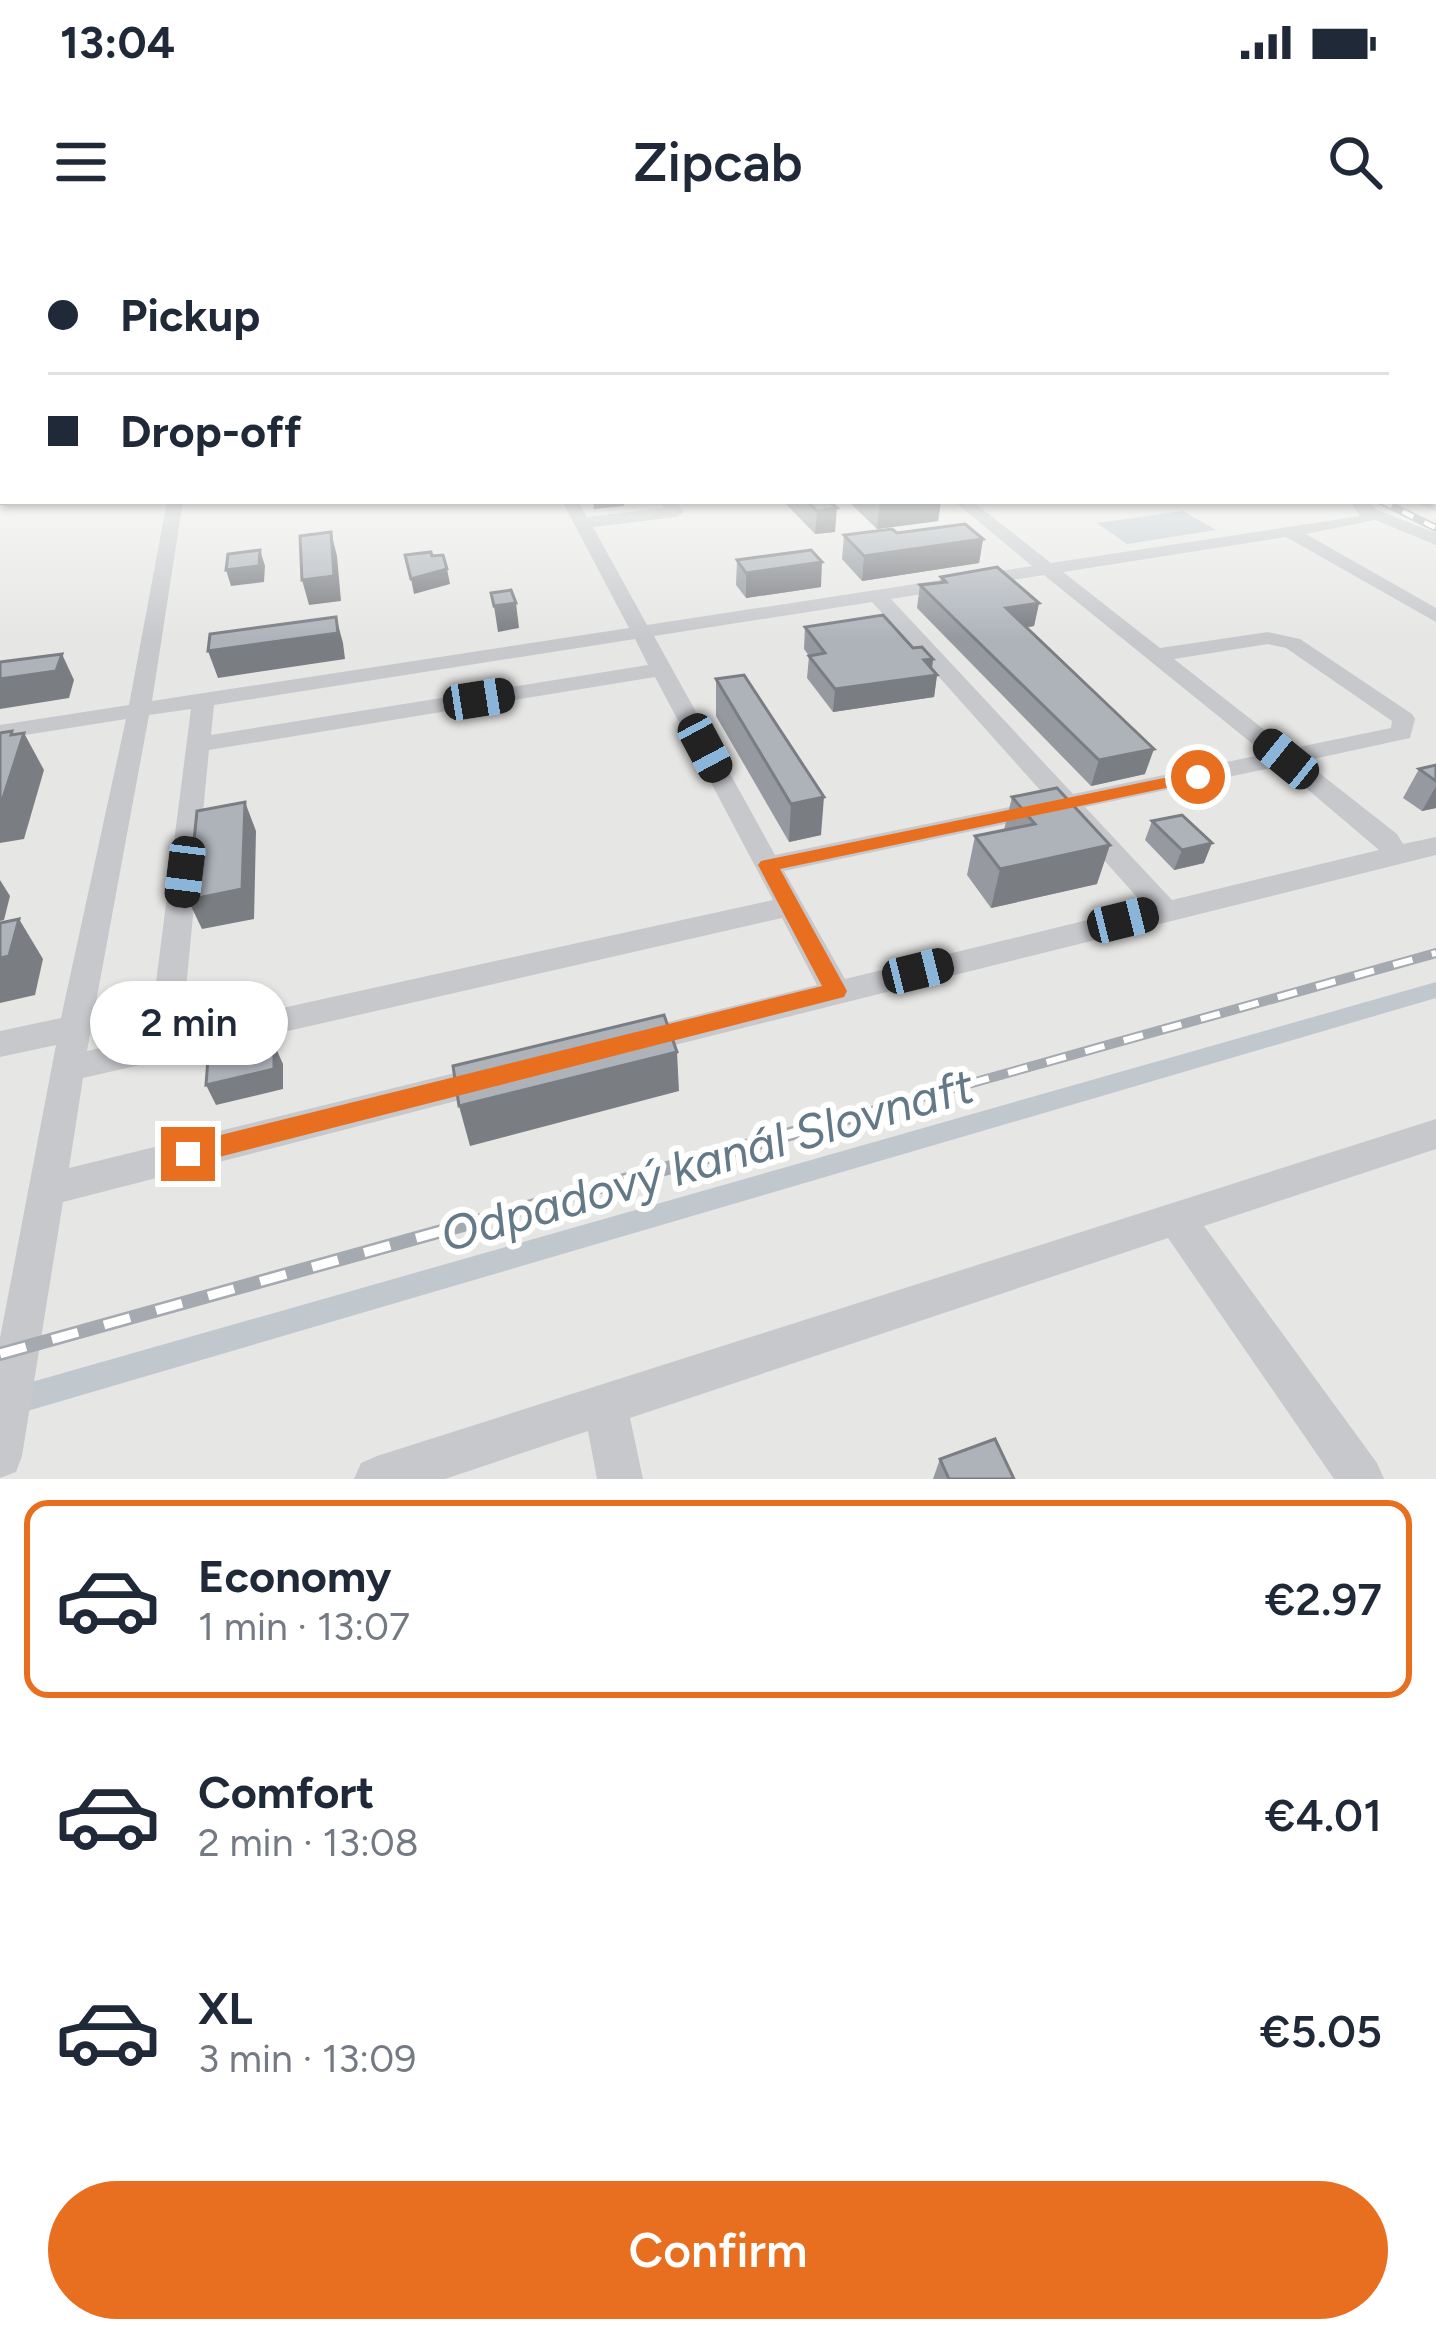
<!DOCTYPE html>
<meta charset="utf-8">
<style>
:root{--surface:#fff;--page:#f2f2f3;--text:#1f2937;--muted:#747a83;--line:#e0e1e3;--accent:#e86f20}
body{margin:0;font-family:Figtree,sans-serif;background:var(--page);color:var(--text);height:100vh;display:flex;flex-direction:column;font-size:45px;white-space:nowrap}
*{box-sizing:border-box;margin:0}
p{font-size:39px;color:var(--muted)}
.icon{flex:none;width:66px;height:66px;fill:none;stroke:currentColor;stroke-width:2;stroke-linecap:round;stroke-linejoin:round}
.map{position:relative;height:1239px;overflow:hidden}
.drawer{display:flex;flex-direction:column;background:var(--surface);flex:1}
.drawer>*{flex:none}
.banner{position:absolute;left:0px;top:0px;width:1437px;height:264px;box-shadow:0 3px 9px #0004;display:grid;align-content:center;height:264px;padding:0 48px;background:var(--surface)}
.end{position:absolute;width:54px;height:54px;margin:-27px;border:15px solid #e86f20;background:#fff;box-shadow:0 0 0 6px #fff}
.from{border-radius:50%}
.bubble{position:absolute;height:84px;border-radius:42px;background:var(--surface);box-shadow:0 3px 9px #0004;font-size:39px;font-weight:600;line-height:84px;text-align:center}
.car{position:absolute;width:36px;height:72px;margin:-36px -18px;border-radius:15px;box-shadow:0 0 9px 3px #0007;background:linear-gradient(#222 24%,#8ab4d8 0 40%,#222 0 76%,#8ab4d8 0 86%,#222 0)}
.banner b{display:flex;align-items:center;gap:42px;height:114px;font-size:45px}
.banner b+b{border-top:3px solid var(--line)}
.banner i{width:30px;height:30px;background:var(--text)}
ul{padding:21px 0 0;list-style:none}
li{display:flex;align-items:center;gap:36px;height:198px;margin:0 24px 18px;padding:0 24px;border:6px solid transparent;border-radius:24px}
li div{flex:1}
li b{display:block;font-size:45px}
li em{font-style:normal;font-weight:600}
li.selected{border-color:var(--accent)}
li>.icon{width:108px;height:108px;stroke-width:1.5}
.primary-button{display:flex;gap:24px;margin-top:auto;padding:24px 48px}
.primary-button a{flex:1;height:138px;border-radius:72px;background:var(--accent);color:#fff;font-size:48px;font-weight:600;line-height:138px;text-align:center}
.status{display:flex;justify-content:space-between;align-items:center;height:84px;padding:0 60px;background:var(--surface);direction:ltr}
.status svg{height:33px;fill:currentColor}
header{display:flex;justify-content:space-between;align-items:center;height:156px;padding:0 48px;background:var(--surface);font-size:54px;font-weight:600}
.map>svg:first-child{display:block}
.built{fill:#e6e6e5}
.water{fill:#c0c8ce}
.lines{fill:none;stroke-linecap:round;stroke-linejoin:round}
.canal{fill:#c0c8ce;fill-rule:evenodd}
.minor{fill:#c6c8cc;fill-rule:evenodd}
.rail-far2-casing{stroke:#a5a9b0;stroke-width:8}
.rail-far1-casing{stroke:#a5a9b0;stroke-width:10}
.rail-casing{stroke:#a5a9b0;stroke-width:14}
.rail-far2{stroke:#fff;stroke-width:4.5;stroke-dasharray:12;stroke-linecap:butt}
.rail-far1{stroke:#fff;stroke-width:6;stroke-dasharray:20;stroke-linecap:butt}
.rail{stroke:#fff;stroke-width:9;stroke-dasharray:27;stroke-linecap:butt}
.wall{fill:#969aa0}
.shaded-wall{fill:#7a7d82}
.building{fill:#aeb3ba;stroke:#7a7d82;stroke-width:3}
.route{fill:#e86f20}
.labels{text-anchor:middle;dominant-baseline:central;stroke-width:12;stroke-linejoin:round;paint-order:stroke}
.near-water-label{font-size:48px;font-style:italic;fill:#647988;stroke:#fff}
</style>
<div class="status"><b>13:04</b><svg viewBox="0 0 49 12"><path d="M0 12V9h3v3zM5 12V6h3v6zM10 12V3h3v9zM15 12V0h3v12zM26 1h20v11H26zM47 4h2v5h-2z"/></svg></div>
<header><svg class="icon" aria-label="menu" viewBox="0 0 24 24"><path d="M4 6h16M4 12h16M4 18h16"/></svg>Zipcab<svg class="icon" aria-label="search" viewBox="0 0 24 24"><circle cx="10" cy="10" r="6"/><path d="M15 15l6 6"/></svg></header>
<div class="map">
<svg width="1436" height="1239" viewBox="0 0 1436 1239">
<rect width="100%" height="100%" fill="#f5f6f2"/>
<!-- built -->
<polygon class="built" points="0,226 3,261 1434,261 1436,256 1436,1239 0,1239"/>
<!-- water -->
<polygon class="water" points="1183,271 1216,290 1127,304 1097,283"/>
<g class="lines">
<!-- canal -->
<g class="canal">
<polygon points="1416,261 1436,264 1436,271 1417,263"/>
<polygon points="1436,742 1436,758 0,1179 0,1151"/>
</g>
<!-- minor -->
<g class="minor">
<path d="M 167,261 L 183,261 L 152,461 L 629,388 L 562,261 L 578,261 L 587,277 L 664,268 L 659,261 L 676,261 L 684,272 L 676,277 L 593,287 L 647,385 L 1032,326 L 954,261 L 972,261 L 1051,323 L 1360,276 L 1350,261 L 1368,261 L 1377,270 L 1436,293 L 1436,305 L 1375,280 L 1306,294 L 1436,368 L 1436,382 L 1286,297 L 1063,332 L 1160,408 L 1268,392 L 1300,399 L 1412,474 L 1415,479 L 1410,498 L 1304,521 L 1397,594 L 1403,604 L 1436,597 L 1436,615 L 635,815 L 624,811 L 619,802 L 624,793 L 817,745 L 782,678 L 83,838 L 69,928 L 487,825 L 499,829 L 504,839 L 499,849 L 487,853 L 63,962 L 22,1216 L 16,1232 L 0,1238 L 0,1098 L 56,805 L 0,817 L 0,791 L 61,778 L 126,479 L 0,499 L 0,485 L 129,465 ZM 1044,335 L 1265,514 L 1073,554 L 891,359 ZM 872,362 L 1048,559 L 775,615 L 654,396 ZM 635,399 L 648,425 L 211,495 L 214,465 ZM 1268,404 L 1286,408 L 1392,481 L 1391,488 L 1289,509 L 1174,419 ZM 655,437 L 773,660 L 182,790 L 209,510 ZM 191,469 L 149,797 L 87,811 L 149,475 ZM 1280,526 L 1379,610 L 1172,660 L 1085,567 ZM 1061,572 L 1145,666 L 845,739 L 784,631 Z"/>
<polygon points="1436,879 1436,909 1204,986 1377,1223 1384,1239 1334,1239 1168,998 630,1178 643,1239 597,1239 588,1191 445,1239 354,1239 361,1223 377,1216"/>
</g>
<defs>
<polyline id="rail-far2" points="1381,261 1436,288"/>
<polyline id="rail-far1" points="854,876 1436,713"/>
<polyline id="rail" points="0,1114 865,873"/>
</defs>
<!-- rail-far2 casing -->
<use href="#rail-far2" class="rail-far2-casing"/>
<!-- rail-far1 casing -->
<use href="#rail-far1" class="rail-far1-casing"/>
<!-- rail casing -->
<use href="#rail" class="rail-casing"/>
<!-- rail-far2 -->
<use href="#rail-far2" class="rail-far2"/>
<!-- rail-far1 -->
<use href="#rail-far1" class="rail-far1"/>
<!-- rail -->
<use href="#rail" class="rail"/>
</g>
<!-- wall -->
<g class="wall">
<polygon points="783,261 829,261 835,292 815,294"/>
<polygon points="848,261 941,261 938,281 877,289"/>
<polygon points="897,293 983,299 979,323 862,341 842,319 844,295"/>
<polygon points="737,320 821,347 746,358 736,345"/>
<polygon points="941,337 1039,363 1034,386 1026,387 1145,534 1091,546 917,368 920,345 940,343"/>
<polygon points="805,387 913,408 933,419 932,429 937,435 934,457 833,472 807,438 809,416 804,409"/>
<polygon points="716,439 821,595 789,602 716,476"/>
<polygon points="1436,525 1436,568 1422,571 1403,558 1419,529"/>
<polygon points="1012,557 1097,644 991,668 967,635 975,596 1004,590"/>
<polygon points="1152,581 1204,623 1174,630 1145,600"/>
<polygon points="940,1219 1014,1239 933,1239"/>
</g>
<!-- shaded-wall -->
<g class="shaded-wall">
<polygon points="0,249 3,249 3,261 19,261 18,263 0,265"/>
<polygon points="593,261 624,261 624,266 594,269"/>
<polygon points="880,261 941,261 938,281 877,289"/>
<polygon points="837,268 835,292 815,294 817,271"/>
<polygon points="331,292 337,316 341,361 309,365 302,340"/>
<polygon points="983,299 979,323 862,341 864,316"/>
<polygon points="260,310 265,326 264,342 231,346 226,330"/>
<polygon points="822,322 821,347 746,358 746,333"/>
<polygon points="447,329 450,344 414,354 411,339"/>
<polygon points="516,363 519,388 498,392 494,366"/>
<polygon points="1039,363 1034,386 1001,392 1006,368"/>
<polygon points="336,377 343,403 345,419 218,438 208,411"/>
<polygon points="62,414 74,440 69,458 0,469 0,439"/>
<polygon points="933,419 931,436 937,435 934,457 833,472 835,449"/>
<polygon points="12,491 20,505 24,493 44,530 24,599 0,603 0,561"/>
<polygon points="1154,509 1145,534 1091,546 1099,520"/>
<polygon points="1436,546 1436,568 1422,571"/>
<polygon points="824,557 821,595 789,602 791,564"/>
<polygon points="245,562 256,591 254,679 202,689 188,660"/>
<polygon points="1212,603 1204,623 1174,630 1182,610"/>
<polygon points="1110,605 1097,644 991,668 1000,629"/>
<polygon points="0,640 10,656 4,680 0,681"/>
<polygon points="19,679 43,719 35,755 0,763 0,718"/>
<polygon points="274,804 283,824 283,849 216,865 206,845"/>
<polygon points="677,812 679,851 470,906 459,866"/>
</g>
<!-- building -->
<g class="building">
<rect x="0" y="226" width="3" height="23"/>
<polygon points="807,261 829,261 837,268 817,271"/>
<polygon points="965,284 983,299 864,316 844,295 892,289 897,293"/>
<polygon points="331,292 334,336 302,340 300,296"/>
<polygon points="260,310 259,326 226,330 228,314"/>
<polygon points="811,310 822,322 746,333 737,320"/>
<polygon points="431,312 432,316 443,315 447,329 411,339 405,315"/>
<polygon points="997,327 1039,363 1006,368 1154,509 1099,520 920,345 946,342 941,337"/>
<polygon points="511,350 516,363 494,366 491,353"/>
<polygon points="883,375 913,408 922,407 933,419 924,420 937,435 835,449 809,416 825,413 805,387"/>
<polygon points="336,377 338,393 208,411 210,394"/>
<polygon points="62,414 56,431 0,439 0,422"/>
<polygon points="744,435 824,557 791,564 716,439"/>
<polygon points="12,491 11,495 24,493 2,561 0,561 0,493"/>
<polygon points="1436,525 1436,541 1419,529"/>
<polygon points="1057,548 1110,605 1000,629 975,596 1035,584 1012,557"/>
<polygon points="245,562 242,649 188,660 197,571"/>
<polygon points="1182,575 1212,603 1182,610 1152,581"/>
<polygon points="19,679 9,716 0,718 0,683"/>
<polygon points="664,775 677,812 459,866 453,826"/>
<polygon points="274,804 274,829 206,845 208,819"/>
<polygon points="995,1199 1014,1239 949,1239 940,1219"/>
</g>
<!-- sky -->
<linearGradient id="sky" x2="0" y2="1"><stop stop-color="#98bcde"/><stop offset="0.56" stop-color="#fafbf9"/><stop offset="1" stop-color="#fafbf9" stop-opacity="0"/></linearGradient>
<rect width="1436" height="399" fill="url(#sky)"/>
<!-- route -->
<polygon class="route" points="1198,531 1207,537 1204,540 780,629 847,751 844,757 188,925 175,914 188,903 822,746 758,625 761,621"/>
<g class="labels">
<!-- near-water labels -->
<g class="near-water-label">
<text transform="translate(707 920) rotate(-16)">Odpadový kanál Slovnaft</text>
</g>
</g>
</svg>
<i class="end from" style="left:1198px;top:537px"></i>
<i class="end" style="left:188px;top:914px"></i>
<div class="bubble" style="left:90px;top:741px;width:198px">2 min</div>
<i class="car" style="left:479px;top:459px;rotate:81deg"></i>
<i class="car" style="left:705px;top:508px;rotate:152deg"></i>
<i class="car" style="left:1286px;top:519px;rotate:309deg"></i>
<i class="car" style="left:185px;top:632px;rotate:187deg"></i>
<i class="car" style="left:1123px;top:680px;rotate:76deg"></i>
<i class="car" style="left:918px;top:731px;rotate:76deg"></i>
<div class="banner">
<b><i class="from"></i>Pickup</b>
<b><i></i>Drop-off</b>
</div>
</div>
<section class="drawer">
<ul>
<li class="selected"><svg class="icon" aria-label="car" viewBox="0 0 24 24"><path d="M5 17H2v-5l4-1 3-4h7l3 4 3 1v5h-3M9 17h6M6 11h13"/><circle cx="7" cy="17" r="2"/><circle cx="17" cy="17" r="2"/></svg><div><b>Economy</b><p>1 min · 13:07</p></div><em>€2.97</em></li>
<li><svg class="icon" aria-label="car" viewBox="0 0 24 24"><path d="M5 17H2v-5l4-1 3-4h7l3 4 3 1v5h-3M9 17h6M6 11h13"/><circle cx="7" cy="17" r="2"/><circle cx="17" cy="17" r="2"/></svg><div><b>Comfort</b><p>2 min · 13:08</p></div><em>€4.01</em></li>
<li><svg class="icon" aria-label="car" viewBox="0 0 24 24"><path d="M5 17H2v-5l4-1 3-4h7l3 4 3 1v5h-3M9 17h6M6 11h13"/><circle cx="7" cy="17" r="2"/><circle cx="17" cy="17" r="2"/></svg><div><b>XL</b><p>3 min · 13:09</p></div><em>€5.05</em></li>
</ul>
<div class="primary-button"><a>Confirm</a></div>
</section>
